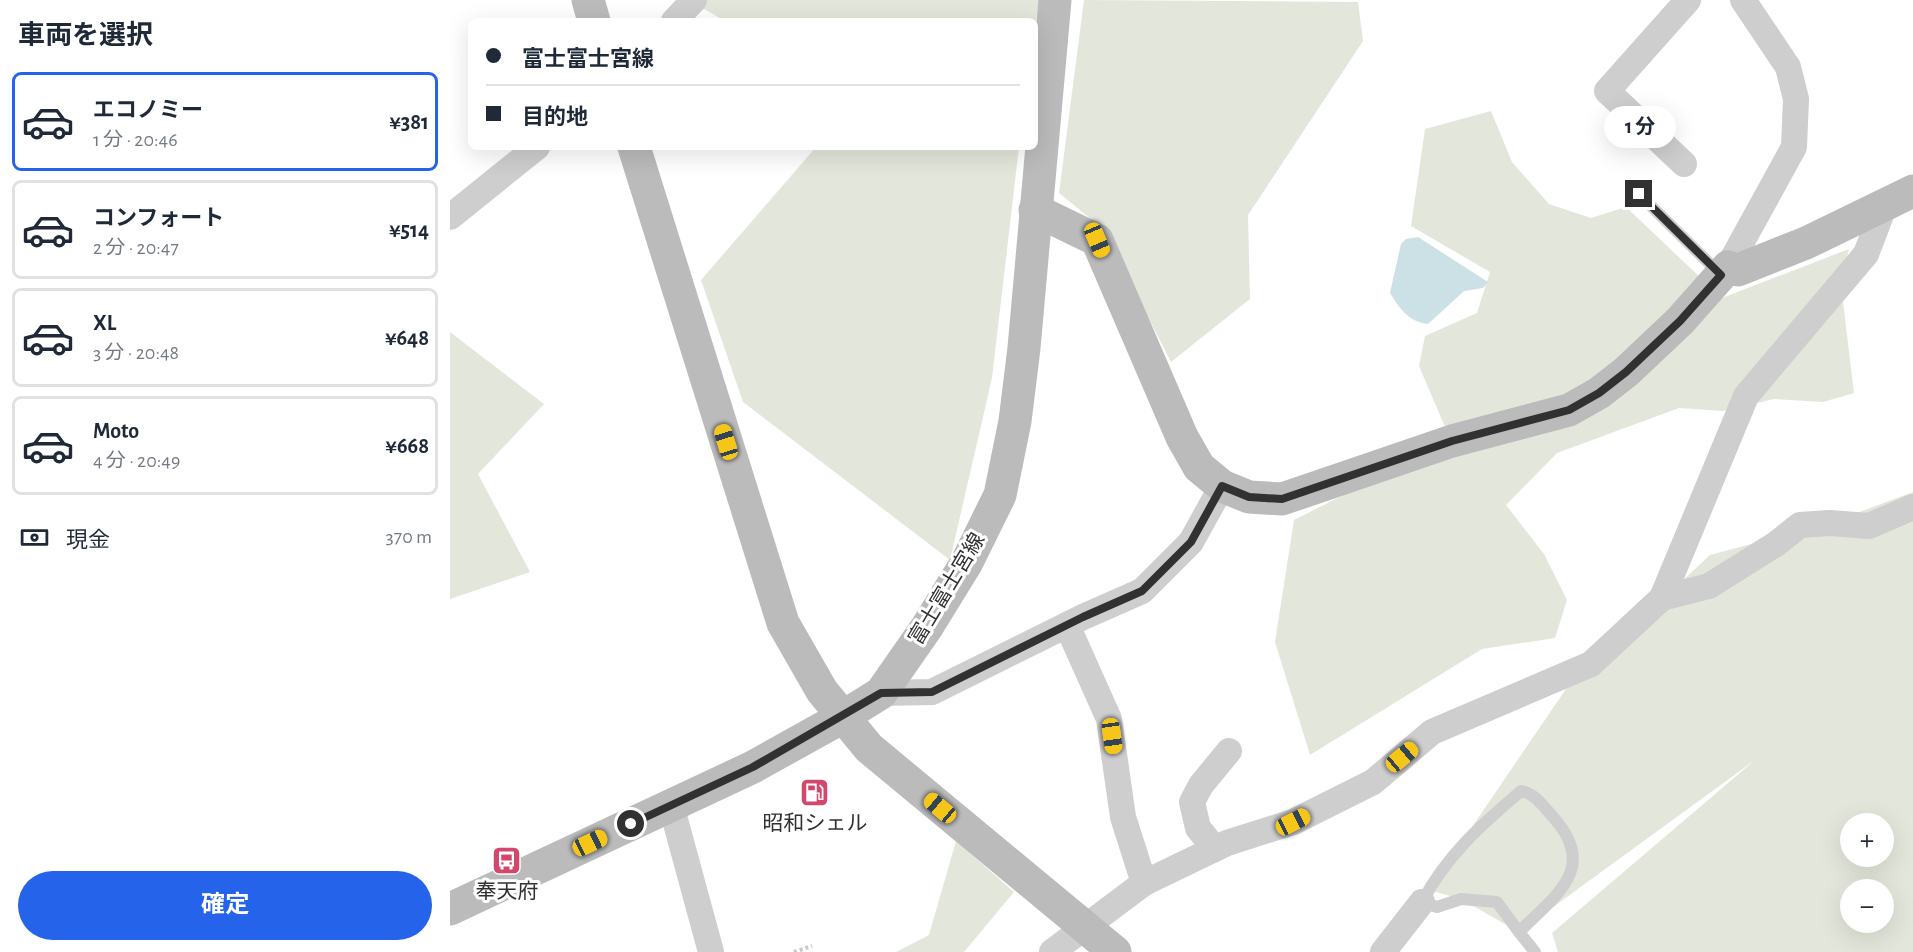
<!DOCTYPE html>
<html lang="ja">
<meta charset="utf-8">
<style>
:root{--surface:#fff;--page:#f6f6f7;--text:#1f2937;--muted:#747a83;--line:#e0e1e3;--accent:#2563eb}
body{margin:0;font-family:"Alegreya Sans","Noto Sans JP",sans-serif;background:var(--page);color:var(--text);height:100vh;display:flex;flex-direction:column;font-size:22px;white-space:nowrap}
*{box-sizing:border-box;margin:0}
p{font-size:20px;color:var(--muted)}
.icon{flex:none;width:33px;height:33px;fill:none;stroke:currentColor;stroke-width:2;stroke-linecap:round;stroke-linejoin:round}
.map{position:relative;flex:1;overflow:hidden}
.details{display:flex;flex-direction:column;background:var(--surface);width:450px}
.details>*{flex:none}
.guide{position:absolute;left:18px;top:18px;width:570px;height:132px;border-radius:9px;box-shadow:0 6px 24px #0002;display:grid;align-content:center;height:132px;padding:0 18px;background:var(--surface)}
.controls{position:absolute;left:1390px;top:813px;display:grid;gap:12px}
.controls a{display:grid;place-items:center;width:54px;height:54px;border-radius:50%;background:var(--surface);box-shadow:0 6px 24px #0002;font-size:30px}
.end{position:absolute;width:27px;height:27px;margin:-14px;border:8px solid #313131;background:#fff;box-shadow:0 0 0 3px #fff}
.from{border-radius:50%}
.bubble{position:absolute;height:42px;border-radius:21px;background:var(--surface);box-shadow:0 6px 24px #0002;font-size:20px;font-weight:700;line-height:42px;text-align:center}
.car{position:absolute;width:18px;height:36px;margin:-18px -9px;border-radius:8px;box-shadow:0 0 4px 2px #0007;background:linear-gradient(#f5c518 24%,#345 0 40%,#f5c518 0 76%,#345 0 86%,#f5c518 0)}
.guide b{display:flex;align-items:center;gap:21px;height:57px;font-size:22px}
.guide b+b{border-top:2px solid var(--line)}
.guide i{width:15px;height:15px;background:var(--text)}
ul{padding:0;list-style:none}
li{display:flex;align-items:center;gap:18px;height:99px;margin:0 12px 9px;padding:0 6px;border:3px solid var(--line);border-radius:9px}
li div{flex:1}
li b{display:block;font-size:22px}
li em{font-style:normal;font-weight:700}
li.selected{border-color:var(--accent)}
li>.icon{width:54px;height:54px;stroke-width:1.5}
h2{padding:0 18px;font-size:27px;line-height:72px}
.pay{display:flex;align-items:center;gap:15px;height:66px;padding:0 18px;font-size:22px}
.pay p{margin-inline-start:auto}
.action{display:flex;gap:12px;margin-top:auto;padding:12px 18px}
.action a{flex:1;height:69px;border-radius:36px;background:var(--accent);color:#fff;font-size:24px;font-weight:700;line-height:69px;text-align:center}
main{display:flex;flex:1;min-height:0}
.map>svg:first-child{display:block}
.green{fill:#e3e7db;fill-rule:evenodd}
.water{fill:#cbe1e6}
.lines{fill:none;stroke-linecap:round;stroke-linejoin:round}
.path{stroke:#c8c8c8;stroke-width:4;stroke-dasharray:3 3;stroke-linecap:butt}
.lane{stroke:#cecece;stroke-width:12}
.street{stroke:#cecece;stroke-width:26}
.secondary{stroke:#bbb;stroke-width:33}
.route{stroke:#313131;stroke-width:8}
.labels{text-anchor:middle;dominant-baseline:central;stroke-width:6;stroke-linejoin:round;paint-order:stroke}
.street-label{font-size:21px;fill:#313131;stroke:#fff}
.poi-label{font-size:21px;fill:#313131;stroke:#fff}
</style>
<main>
<section class="details">
<h2>車両を選択</h2>
<ul>
<li class="selected"><svg class="icon" aria-label="car" viewBox="0 0 24 24"><path d="M5 17H2v-5l4-1 3-4h7l3 4 3 1v5h-3M9 17h6M6 11h13"/><circle cx="7" cy="17" r="2"/><circle cx="17" cy="17" r="2"/></svg><div><b>エコノミー</b><p>1 分 · 20:46</p></div><em>¥381</em></li>
<li><svg class="icon" aria-label="car" viewBox="0 0 24 24"><path d="M5 17H2v-5l4-1 3-4h7l3 4 3 1v5h-3M9 17h6M6 11h13"/><circle cx="7" cy="17" r="2"/><circle cx="17" cy="17" r="2"/></svg><div><b>コンフォート</b><p>2 分 · 20:47</p></div><em>¥514</em></li>
<li><svg class="icon" aria-label="car" viewBox="0 0 24 24"><path d="M5 17H2v-5l4-1 3-4h7l3 4 3 1v5h-3M9 17h6M6 11h13"/><circle cx="7" cy="17" r="2"/><circle cx="17" cy="17" r="2"/></svg><div><b>XL</b><p>3 分 · 20:48</p></div><em>¥648</em></li>
<li><svg class="icon" aria-label="car" viewBox="0 0 24 24"><path d="M5 17H2v-5l4-1 3-4h7l3 4 3 1v5h-3M9 17h6M6 11h13"/><circle cx="7" cy="17" r="2"/><circle cx="17" cy="17" r="2"/></svg><div><b>Moto</b><p>4 分 · 20:49</p></div><em>¥668</em></li>
</ul>
<div class="pay"><svg class="icon" aria-label="cash" viewBox="0 0 24 24"><path d="M3 7h18v10H3z"/><circle cx="12" cy="12" r="2"/></svg>現金<p>370 m</p></div>
<div class="action"><a>確定</a></div>
</section>
<div class="map">
<svg width="1463" height="952" viewBox="0 0 1463 952">
<rect width="100%" height="100%" fill="#fff"/>
<!-- green -->
<g class="green">
<polygon points="238,0 589,0 585,27 585,21 275,21"/>
<polygon points="634,0 908,2 913,41 798,215 800,299 721,362 653,229 609,193"/>
<polygon points="1041,111 1062,162 1099,204 1141,218 1176,207 1272,298 1399,249 1391,285 1404,393 1373,402 1324,399 1273,411 1229,408 1107,453 1056,505 1094,554 1117,600 1105,638 1032,649 860,755 825,642 844,520 1001,441 969,366 975,336 1027,313 1040,272 961,226 975,129"/>
<polygon points="366,147 569,147 542,378 500,560 293,402 251,280"/>
<polygon points="0,332 94,404 28,474 80,572 0,599"/>
<path d="M 1463,492 L 1463,952 L 1108,952 L 1102,933 L 1305,760 L 1069,932 L 1011,899 L 979,890 L 1116,689 L 1260,555 L 1380,523 ZM 1401,824 L 1434,824 L 1434,856 L 1401,856 ZM 1401,890 L 1434,890 L 1434,922 L 1401,922 Z"/>
<polygon points="506,841 564,892 514,952 446,952 479,935"/>
</g>
<!-- water -->
<path class="water" d="M 968,237 L 1038,282 L 1033,288 L 1014,291 L 978,324 C 959,322 950,309 940,293 L 951,244 L 956,239 Z"/>
<g class="lines">
<!-- path -->
<polyline class="path" points="344,952 362,946"/>
<!-- lane -->
<g class="lane">
<polyline points="1189,194 1270,274"/>
<path d="M 1071,791 C 1086,794 1093,806 1103,817 C 1149,868 1106,895 1069,932 L 1047,902 L 1011,899 L 987,907 L 972,902 C 997,855 1031,825 1071,791 Z"/>
<polyline points="1069,932 1085,952"/>
</g>
<!-- street -->
<g class="street">
<polyline points="224,21 244,0"/>
<polyline points="1234,164 1157,91 1238,0"/>
<polyline points="0,217 87,147"/>
<polyline points="1278,267 1344,147 1346,99 1338,67 1293,0"/>
<polyline points="1212,598 1259,586 1326,544 1350,525 1380,523 1419,526 1463,507"/>
<polyline points="617,625 659,719 673,817 694,883"/>
<polyline points="431,693 482,692 633,617 692,591 741,542 772,486"/>
<polyline points="221,805 261,952"/>
<polyline points="765,849 748,828 742,802 751,785 779,751"/>
<polyline points="602,952 694,883 777,843 843,822 923,782 982,732 1141,664 1212,598 1296,396 1416,254 1434,207"/>
<polyline points="933,952 972,902"/>
</g>
<!-- secondary -->
<g class="secondary">
<polyline points="138,0 144,21"/>
<polyline points="184,147 333,623 372,691 419,748 665,952"/>
<polyline points="585,210 647,240 732,437 749,467 772,486 799,497 832,499 1002,441 1119,410 1149,393 1176,372 1230,321 1278,267 1288,270 1356,243 1463,191"/>
<polyline points="0,909 303,767 391,718 431,693 477,627 517,562 550,495 565,421 574,348 605,0"/>
</g>
</g>
<g class="lines">
<!-- route -->
<polyline class="route" points="181,824 303,767 431,693 482,692 633,617 692,591 741,542 772,486 799,497 832,499 1002,441 1119,410 1149,393 1176,372 1230,321 1271,275 1189,194"/>
</g>
<!-- icons -->
<defs>
<symbol id="fuel-square" viewBox="-11 -11 22 22"><rect x="-9" y="-9" width="18" height="18" rx="4" fill="#d4476c" stroke="#fff"/><path d="M-5.5-6h7V0h2V4h1.3V-2.5L3-4.5l.8-.8L6-3V5H2.5V1h-1V6h-7ZM-4.2-4.7v3.2H.2V-4.7Z" fill="#fff"/></symbol>
<symbol id="bus-square" viewBox="-11 -11 22 22"><rect x="-9" y="-9" width="18" height="18" rx="4" fill="#d4476c" stroke="#fff"/><path d="M-5-6H5V4H4V6H2V4H-2V6H-4V4H-5ZM-3.5-4V0h7V-4ZM-3.5 1.2v1.5H-2V1.2ZM2 1.2v1.5H3.5V1.2Z" fill="#fff"/></symbol>
</defs>
<g fill-rule="evenodd">
<use href="#fuel-square" x="348" y="776" width="33" height="33"/>
<use href="#bus-square" x="40" y="844" width="33" height="33"/>
</g>
<g class="labels">
<!-- street labels -->
<g class="street-label">
<text transform="translate(497 589) rotate(-59)">富士富士宮線</text>
</g>
<!-- poi labels -->
<g class="poi-label">
<text x="365" y="823">昭和シェル</text>
<text x="57" y="891">奉天府</text>
</g>
</g>
</svg>
<div class="controls">
<a>+</a>
<a>−</a>
</div>
<i class="end from" style="left:181px;top:824px"></i>
<i class="end" style="left:1189px;top:194px"></i>
<div class="bubble" style="left:1154px;top:106px;width:72px">1 分</div>
<i class="car" style="left:647px;top:240px;rotate:157deg"></i>
<i class="car" style="left:276px;top:442px;rotate:343deg"></i>
<i class="car" style="left:662px;top:736px;rotate:172deg"></i>
<i class="car" style="left:952px;top:757px;rotate:50deg"></i>
<i class="car" style="left:490px;top:808px;rotate:310deg"></i>
<i class="car" style="left:843px;top:822px;rotate:63deg"></i>
<i class="car" style="left:140px;top:843px;rotate:65deg"></i>
<div class="guide">
<b><i class="from"></i>富士富士宮線</b>
<b><i></i>目的地</b>
</div>
</div>
</main>
